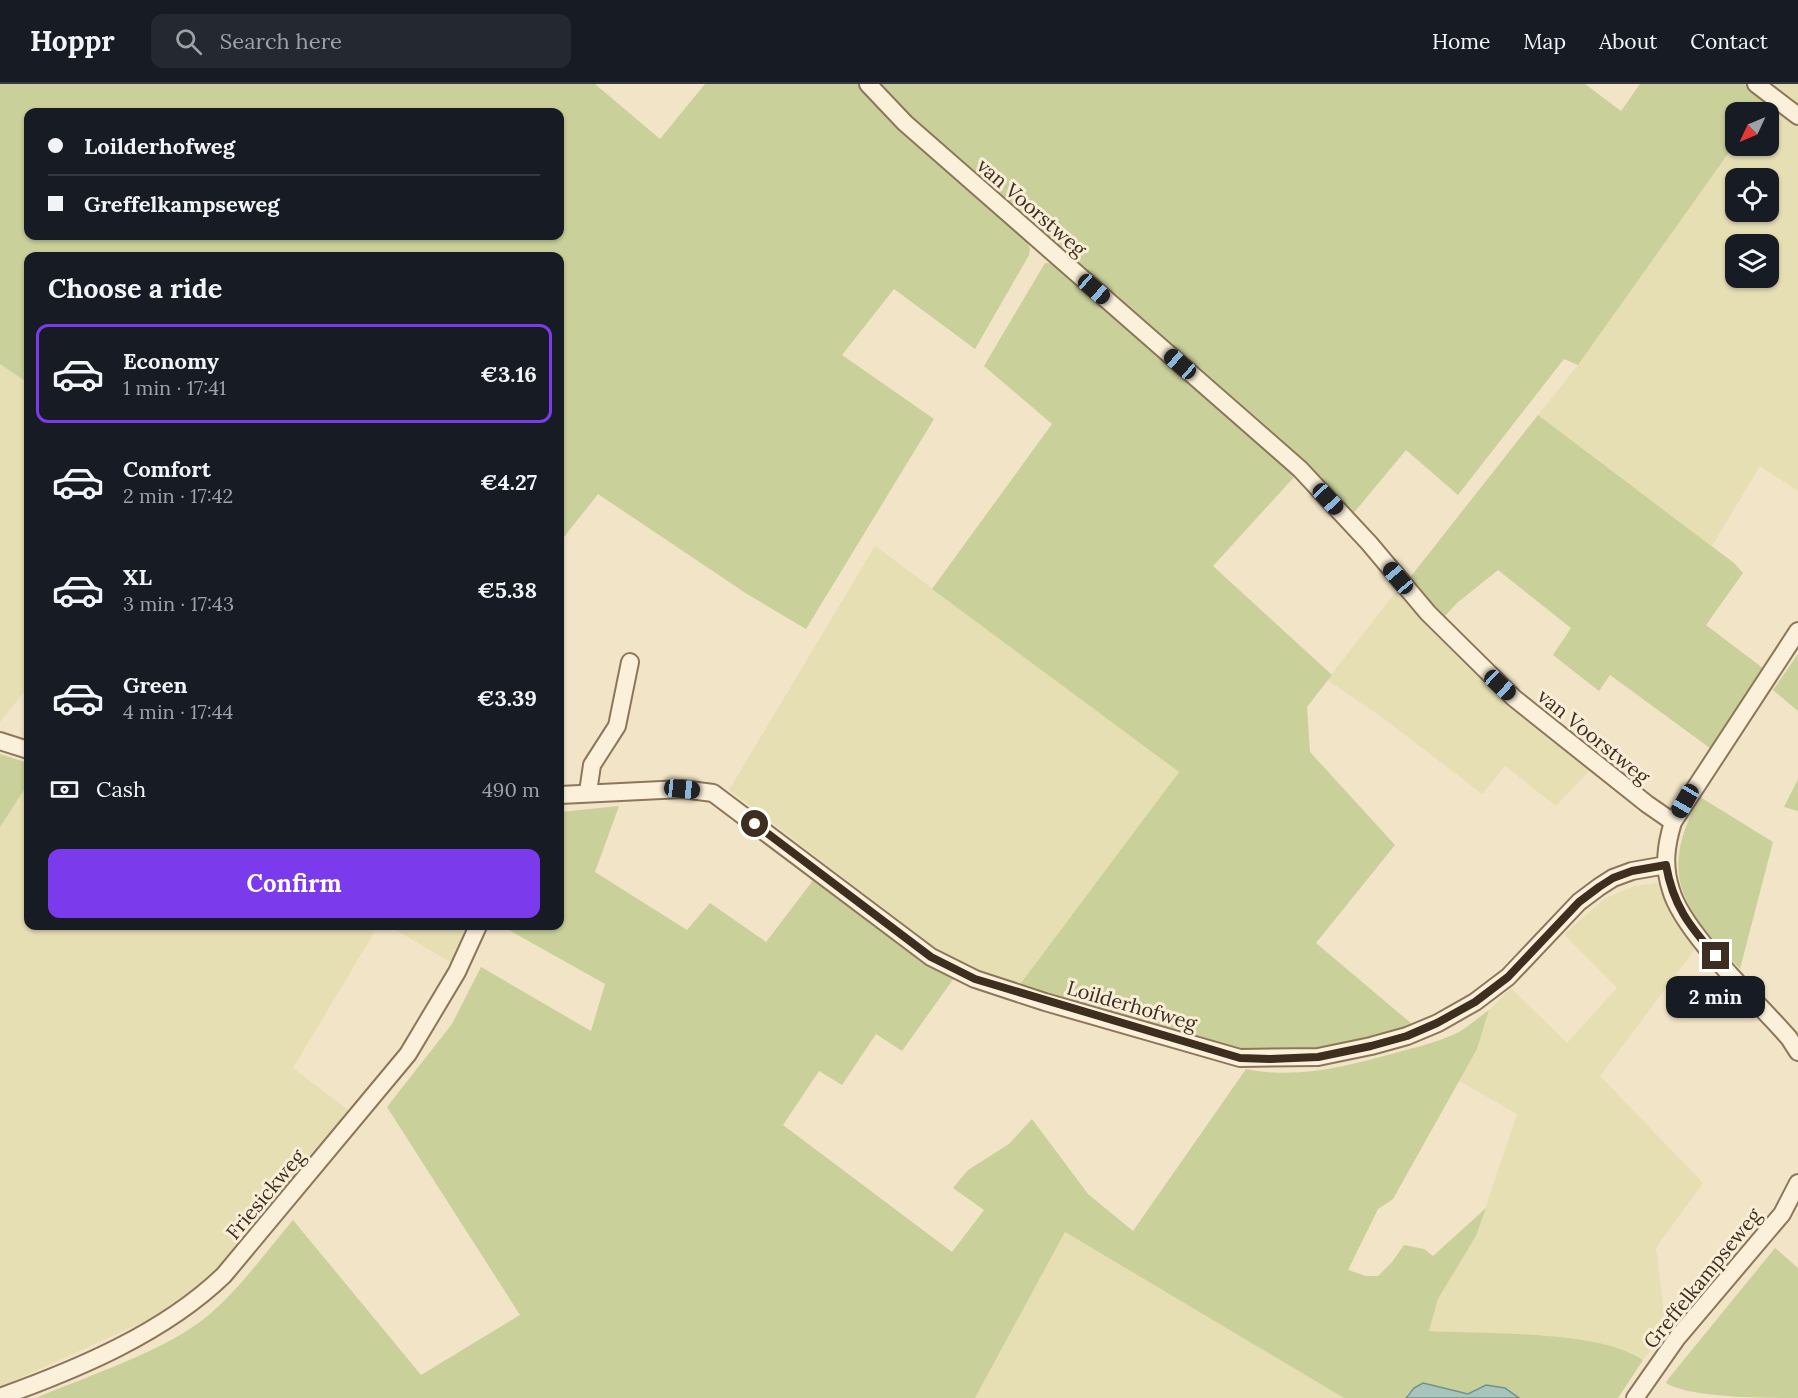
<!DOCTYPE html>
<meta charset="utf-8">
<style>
:root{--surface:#171b24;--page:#242831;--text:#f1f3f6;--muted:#9ea1a6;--line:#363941;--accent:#7c3aed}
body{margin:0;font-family:Lora,serif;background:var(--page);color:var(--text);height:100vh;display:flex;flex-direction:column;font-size:22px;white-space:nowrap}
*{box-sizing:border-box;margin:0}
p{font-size:20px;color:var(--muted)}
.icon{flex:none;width:33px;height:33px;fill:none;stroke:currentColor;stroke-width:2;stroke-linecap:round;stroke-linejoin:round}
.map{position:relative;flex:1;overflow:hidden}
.drawer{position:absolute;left:24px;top:168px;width:540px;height:678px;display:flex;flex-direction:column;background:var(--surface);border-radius:12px;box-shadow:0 2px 4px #0004}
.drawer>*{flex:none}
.hud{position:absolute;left:24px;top:24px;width:540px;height:132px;border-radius:12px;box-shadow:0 2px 4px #0004;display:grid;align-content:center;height:132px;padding:0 24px;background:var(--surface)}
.needle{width:39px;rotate:226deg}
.fabs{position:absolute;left:1725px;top:18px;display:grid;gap:12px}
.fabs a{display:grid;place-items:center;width:54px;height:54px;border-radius:12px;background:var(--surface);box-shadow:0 2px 4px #0004;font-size:30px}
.end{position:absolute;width:27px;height:27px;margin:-14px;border:8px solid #3d2e1f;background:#fff;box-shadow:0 0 0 3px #fff}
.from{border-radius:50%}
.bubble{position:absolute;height:42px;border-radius:12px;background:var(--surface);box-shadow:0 2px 4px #0004;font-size:20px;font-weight:700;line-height:42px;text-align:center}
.car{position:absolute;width:18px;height:36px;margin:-18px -9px;border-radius:8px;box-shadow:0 0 4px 2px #0007;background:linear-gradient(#222 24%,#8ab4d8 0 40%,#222 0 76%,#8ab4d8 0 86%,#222 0)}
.hud b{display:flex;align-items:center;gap:21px;height:57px;font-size:22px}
.hud b+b{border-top:2px solid var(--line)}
.hud i{width:15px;height:15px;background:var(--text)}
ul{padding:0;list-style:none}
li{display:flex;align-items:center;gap:18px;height:99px;margin:0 12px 9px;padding:0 12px;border:3px solid transparent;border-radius:12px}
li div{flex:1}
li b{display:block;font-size:22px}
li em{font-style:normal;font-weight:700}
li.on{border-color:var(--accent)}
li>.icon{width:54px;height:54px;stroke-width:1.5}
h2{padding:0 24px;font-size:27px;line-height:72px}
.pay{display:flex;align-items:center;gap:15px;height:66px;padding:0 24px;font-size:22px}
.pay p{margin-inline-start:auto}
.primary-button{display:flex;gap:12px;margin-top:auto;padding:12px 24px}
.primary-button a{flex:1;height:69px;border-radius:12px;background:var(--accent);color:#fff;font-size:24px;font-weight:700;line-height:69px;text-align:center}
header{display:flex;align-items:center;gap:36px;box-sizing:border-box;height:84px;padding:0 30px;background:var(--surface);border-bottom:2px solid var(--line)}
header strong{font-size:28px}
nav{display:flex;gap:33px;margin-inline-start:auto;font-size:21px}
.search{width:420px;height:54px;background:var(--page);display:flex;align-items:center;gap:15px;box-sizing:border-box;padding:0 21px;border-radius:12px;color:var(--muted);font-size:22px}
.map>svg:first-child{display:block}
.farmland{fill:#e7dfb4;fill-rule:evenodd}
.green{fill:#cad09a;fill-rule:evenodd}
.water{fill:#a8c4bc;stroke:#6e948a;stroke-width:1.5}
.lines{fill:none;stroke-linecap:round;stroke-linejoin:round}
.minor-casing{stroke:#8e765b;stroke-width:20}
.minor{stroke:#fbf1db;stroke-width:16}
.route{stroke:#3d2e1f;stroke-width:8}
.labels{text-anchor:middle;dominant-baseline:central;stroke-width:6;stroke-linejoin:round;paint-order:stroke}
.street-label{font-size:20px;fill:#3d2e1f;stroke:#f8eed7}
</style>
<header>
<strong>Hoppr</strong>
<div class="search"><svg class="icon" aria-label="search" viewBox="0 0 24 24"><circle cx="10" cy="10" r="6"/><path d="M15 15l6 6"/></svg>Search here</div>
<nav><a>Home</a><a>Map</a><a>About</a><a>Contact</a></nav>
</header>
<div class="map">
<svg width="1798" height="1314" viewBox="0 0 1798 1314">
<rect width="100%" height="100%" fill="#f1e4c7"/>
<!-- farmland -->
<g class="farmland">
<polygon points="1762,0 1798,0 1798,29"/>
<path d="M 1767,16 L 1798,40 L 1798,407 L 1760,382 L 1712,462 L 1538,331 L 1578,281 L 1735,60 L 1768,62 L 1768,28 L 1758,28 ZM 1736,94 L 1768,94 L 1768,128 L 1736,128 ZM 1736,160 L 1768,160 L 1768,194 L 1736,194 Z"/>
<polygon points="0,280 28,299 28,603 0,638"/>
<polygon points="875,462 1179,688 1018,903 979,888 945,871 729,706"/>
<polygon points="1399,504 1477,589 1590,686 1556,722 1505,682 1482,710 1383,634 1327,596"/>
<polygon points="28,700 28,842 378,842 293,984 351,1028 223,1178 200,1202 152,1234 0,1303 0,743"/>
<polygon points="1657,799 1698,861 1600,992 1703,1099 1656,1164 1666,1246 1643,1276 1631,1268 1556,1254 1429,1247 1438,1215 1476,1152 1517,1030 1459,997 1477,965 1489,926 1511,904 1567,959 1617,904 1564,850 1606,814 1634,802"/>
<polygon points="389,842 471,842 452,879"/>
<polygon points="1065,1148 1344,1314 975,1314"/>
</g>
<!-- green -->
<g class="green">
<path d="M 0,0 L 595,0 L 660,55 L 705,0 L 858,0 L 889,36 L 1025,155 L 1030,164 L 1029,171 L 975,265 L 894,205 L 842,271 L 934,335 L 806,545 L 747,510 L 598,410 L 560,458 L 560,172 L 28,172 L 28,299 L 0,280 ZM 28,28 L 560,28 L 560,152 L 28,152 Z"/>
<polygon points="876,0 1585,0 1621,27 1640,0 1745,0 1767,16 1758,28 1736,28 1735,60 1578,281 1564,275 1458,411 1406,366 1352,431 953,74"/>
<polygon points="1045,179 1058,180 1295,392 1213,482 1332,591 1307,623 1310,668 1395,761 1316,859 1412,940 1394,949 1318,964 1266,971 1203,956 1018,903 1179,688 932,505 1052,340 984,282"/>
<polygon points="1538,331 1734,479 1743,489 1706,541 1768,588 1714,667 1610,591 1599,607 1553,571 1571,544 1498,486 1457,519 1443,534 1408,496"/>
<polygon points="1798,570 1798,627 1773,606"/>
<polygon points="0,670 28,679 28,700 0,743"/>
<polygon points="1798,695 1798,727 1784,723"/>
<path d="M 1700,713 L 1773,758 L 1740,885 C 1686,826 1655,794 1700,713 Z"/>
<path d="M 619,722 L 595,788 L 687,846 L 710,819 L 766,858 L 814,795 L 954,894 L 902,967 L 876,950 L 842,1001 L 819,987 L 783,1041 L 952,1168 L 984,1126 L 953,1104 L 968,1086 L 1009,1060 L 1032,1035 L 1088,1110 L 1133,1147 L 1246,985 C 1299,996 1351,981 1402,967 C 1421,962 1441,957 1459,948 C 1469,942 1479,933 1489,926 L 1477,965 L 1393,1115 L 1378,1125 L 1348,1186 L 1366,1192 L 1378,1192 L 1392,1178 L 1404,1161 L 1424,1165 L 1433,1172 L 1486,1124 L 1476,1152 L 1438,1215 L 1429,1247 C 1484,1250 1600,1246 1643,1276 L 1618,1314 L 1519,1314 L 1505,1304 L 1487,1301 L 1468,1310 L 1423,1299 L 1407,1310 L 1406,1314 L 1344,1314 L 1065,1148 L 975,1314 L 36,1314 C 89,1291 167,1267 210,1230 C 241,1203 266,1168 293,1136 L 421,1291 L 520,1231 L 387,1023 L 452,940 L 481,883 L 591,947 L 605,900 L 502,842 L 560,842 L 560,728 Z"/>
<path d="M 1775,1164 L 1798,1184 L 1798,1314 C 1765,1314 1690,1314 1666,1299 L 1669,1294 Z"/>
</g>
<!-- water -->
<polygon class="water" points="1423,1299 1468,1310 1486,1301 1505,1304 1519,1314 1406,1314 1414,1304"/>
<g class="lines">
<defs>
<g id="minor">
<polyline points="868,0 905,39 1300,385 1369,459 1428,529 1514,614 1647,720 1673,738"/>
<polyline points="1756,0 1798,32"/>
<path d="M 1798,547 L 1673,738 C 1666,761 1663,782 1671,806 C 1683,849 1758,918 1789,954 L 1798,968"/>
<polyline points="0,657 28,666"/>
<polyline points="588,708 592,681 617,642 630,578"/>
<polyline points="560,711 682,705 713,709 931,873 975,895 1045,918 1240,974 1318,973 1371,962 1407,952 1438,939 1475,918 1508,893 1579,818 1599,803 1613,794 1632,787 1666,781"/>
<path d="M 0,1313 C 78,1285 164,1249 224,1191 L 408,970 L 457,888 L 478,842"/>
<polyline points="1635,1314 1677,1254 1782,1130 1798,1099"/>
</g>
</defs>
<!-- minor casing -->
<use href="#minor" class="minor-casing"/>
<!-- minor -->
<use href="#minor" class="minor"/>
</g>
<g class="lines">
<!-- route -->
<path class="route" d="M 755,740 L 931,873 L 975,895 L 1240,974 L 1270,975 L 1318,973 L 1371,962 L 1407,952 L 1437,939 L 1475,918 L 1508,893 L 1579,818 L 1599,803 L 1613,794 L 1632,787 L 1666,781 C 1673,821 1689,842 1716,872"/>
</g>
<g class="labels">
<!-- street labels -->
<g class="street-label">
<text transform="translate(1032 123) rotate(41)">van Voorstweg</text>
<text transform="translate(1594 652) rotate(39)">van Voorstweg</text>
<text transform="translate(1132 921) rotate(16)">Loilderhofweg</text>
<text transform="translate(265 1110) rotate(-50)">Friesickweg</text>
<text transform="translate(1702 1194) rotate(-51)">Greffelkampseweg</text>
</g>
</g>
</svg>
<div class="fabs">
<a><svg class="needle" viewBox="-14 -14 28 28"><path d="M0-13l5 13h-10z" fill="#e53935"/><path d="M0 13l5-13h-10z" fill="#9ea1a6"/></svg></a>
<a><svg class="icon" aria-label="locate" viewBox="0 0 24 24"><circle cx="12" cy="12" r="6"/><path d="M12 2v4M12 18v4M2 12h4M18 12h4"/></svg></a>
<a><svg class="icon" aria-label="layers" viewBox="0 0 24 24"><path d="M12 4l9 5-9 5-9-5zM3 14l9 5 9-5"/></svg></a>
</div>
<i class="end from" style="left:755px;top:740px"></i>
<i class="end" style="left:1716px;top:872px"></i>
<div class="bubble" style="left:1666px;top:892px;width:99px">2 min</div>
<i class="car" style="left:1094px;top:205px;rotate:131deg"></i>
<i class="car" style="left:1180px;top:280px;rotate:311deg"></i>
<i class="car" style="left:1328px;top:415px;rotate:137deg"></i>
<i class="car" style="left:1398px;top:494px;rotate:320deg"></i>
<i class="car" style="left:1500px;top:601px;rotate:133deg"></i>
<i class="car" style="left:682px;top:705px;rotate:96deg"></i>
<i class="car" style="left:1685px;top:717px;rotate:210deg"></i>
<div class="hud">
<b><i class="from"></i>Loilderhofweg</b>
<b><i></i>Greffelkampseweg</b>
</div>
<section class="drawer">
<h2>Choose a ride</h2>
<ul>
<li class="on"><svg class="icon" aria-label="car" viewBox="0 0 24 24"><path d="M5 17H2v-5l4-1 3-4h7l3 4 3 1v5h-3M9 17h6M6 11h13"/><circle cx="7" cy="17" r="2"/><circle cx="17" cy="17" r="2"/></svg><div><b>Economy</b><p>1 min · 17:41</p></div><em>€3.16</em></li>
<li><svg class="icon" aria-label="car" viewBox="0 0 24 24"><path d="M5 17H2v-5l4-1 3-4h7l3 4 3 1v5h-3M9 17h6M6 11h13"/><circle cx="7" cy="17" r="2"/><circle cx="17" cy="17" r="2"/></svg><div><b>Comfort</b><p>2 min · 17:42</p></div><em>€4.27</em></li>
<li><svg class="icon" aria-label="car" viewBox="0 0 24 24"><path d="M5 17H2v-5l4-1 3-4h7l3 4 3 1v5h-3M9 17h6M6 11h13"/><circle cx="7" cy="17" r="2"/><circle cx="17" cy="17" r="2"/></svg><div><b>XL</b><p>3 min · 17:43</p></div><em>€5.38</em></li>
<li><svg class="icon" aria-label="car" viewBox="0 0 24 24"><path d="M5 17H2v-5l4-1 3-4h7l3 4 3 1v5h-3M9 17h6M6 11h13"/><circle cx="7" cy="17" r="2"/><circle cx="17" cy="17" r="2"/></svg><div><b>Green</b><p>4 min · 17:44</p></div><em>€3.39</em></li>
</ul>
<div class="pay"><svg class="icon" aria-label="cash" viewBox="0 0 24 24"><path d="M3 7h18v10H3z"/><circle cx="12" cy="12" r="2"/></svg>Cash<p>490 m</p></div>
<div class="primary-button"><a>Confirm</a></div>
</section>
</div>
